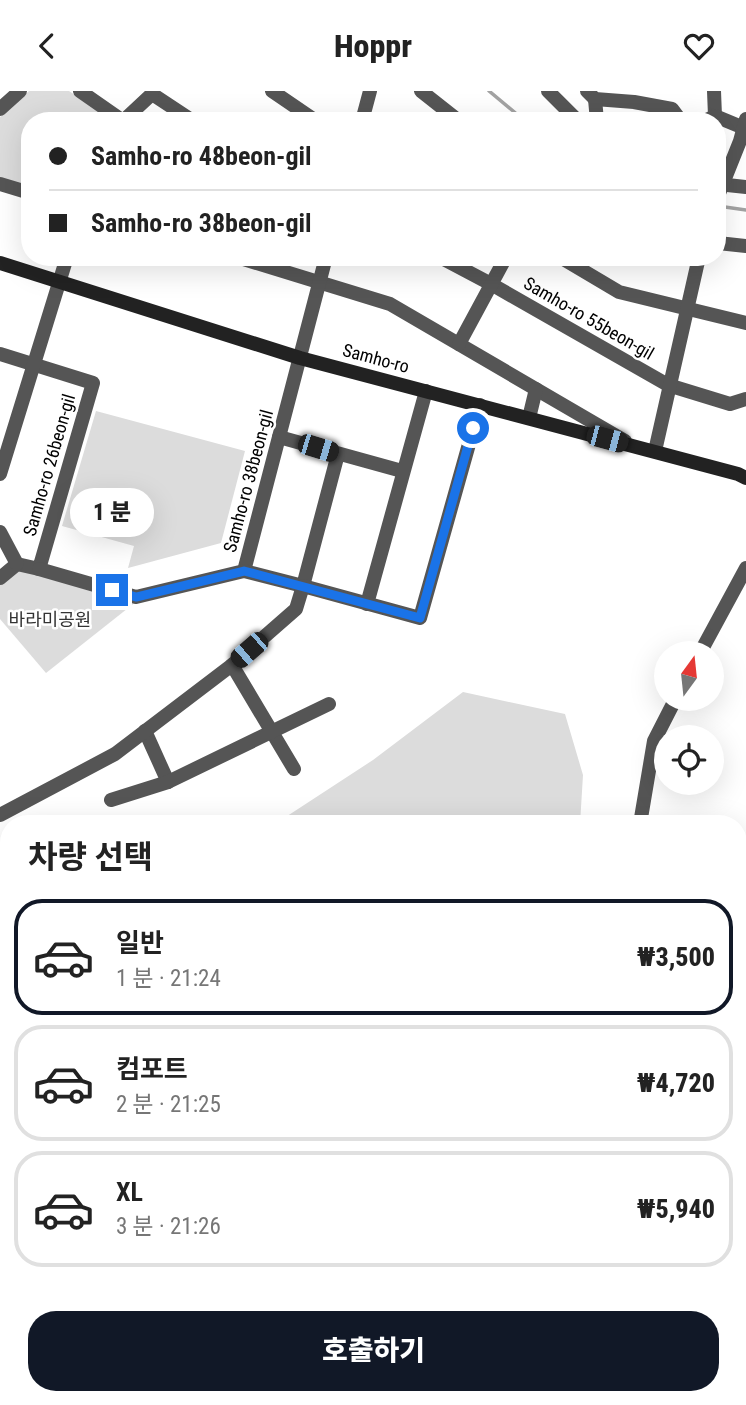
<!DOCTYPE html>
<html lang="ko">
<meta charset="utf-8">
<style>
:root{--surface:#fff;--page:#f2f2f2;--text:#222;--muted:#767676;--line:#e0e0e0;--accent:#111827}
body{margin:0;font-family:"Roboto Condensed","Noto Sans KR",sans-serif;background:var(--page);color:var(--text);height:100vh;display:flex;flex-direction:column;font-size:26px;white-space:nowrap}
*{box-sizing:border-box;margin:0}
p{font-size:23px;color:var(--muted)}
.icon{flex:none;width:38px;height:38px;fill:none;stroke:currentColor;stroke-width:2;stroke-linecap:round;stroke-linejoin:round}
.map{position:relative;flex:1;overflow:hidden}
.sheet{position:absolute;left:0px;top:724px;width:747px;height:590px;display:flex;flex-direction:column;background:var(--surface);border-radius:28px 28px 0 0;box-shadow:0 7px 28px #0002}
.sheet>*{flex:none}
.banner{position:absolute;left:21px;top:21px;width:705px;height:154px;border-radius:28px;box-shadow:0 7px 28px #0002;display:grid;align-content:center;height:154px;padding:0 28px;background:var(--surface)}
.needle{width:46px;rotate:15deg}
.fabs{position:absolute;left:654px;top:550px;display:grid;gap:14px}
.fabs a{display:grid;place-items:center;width:70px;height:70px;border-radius:50%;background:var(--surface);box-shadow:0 7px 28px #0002;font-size:35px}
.end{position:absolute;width:32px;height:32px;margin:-16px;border:9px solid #1a73e8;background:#fff;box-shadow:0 0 0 4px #fff}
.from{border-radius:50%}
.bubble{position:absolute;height:49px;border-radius:24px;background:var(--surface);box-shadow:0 7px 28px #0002;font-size:23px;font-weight:800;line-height:49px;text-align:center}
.car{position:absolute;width:21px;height:42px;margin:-21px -10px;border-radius:9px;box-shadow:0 0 5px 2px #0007;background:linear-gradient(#222 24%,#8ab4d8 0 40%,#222 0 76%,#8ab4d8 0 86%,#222 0)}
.banner b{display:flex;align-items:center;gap:24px;height:66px;font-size:26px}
.banner b+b{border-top:2px solid var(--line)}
.banner i{width:18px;height:18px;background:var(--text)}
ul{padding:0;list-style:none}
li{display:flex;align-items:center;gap:21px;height:116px;margin:0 14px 10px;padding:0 14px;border:4px solid var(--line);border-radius:28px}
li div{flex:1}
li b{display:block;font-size:26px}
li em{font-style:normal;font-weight:800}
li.selected{border-color:var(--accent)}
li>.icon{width:63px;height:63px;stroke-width:1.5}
h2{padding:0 28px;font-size:32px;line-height:84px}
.button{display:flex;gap:14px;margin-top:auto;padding:14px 28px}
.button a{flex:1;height:80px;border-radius:28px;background:var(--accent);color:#fff;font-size:28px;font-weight:800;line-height:80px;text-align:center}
header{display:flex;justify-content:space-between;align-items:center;height:91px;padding:0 28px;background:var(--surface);font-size:32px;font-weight:800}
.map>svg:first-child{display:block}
.green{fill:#dcdcdc}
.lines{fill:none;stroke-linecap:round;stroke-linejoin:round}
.stream{stroke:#a3a3a3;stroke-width:3.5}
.street{stroke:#555;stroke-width:14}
.secondary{stroke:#222;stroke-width:14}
.route{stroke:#1a73e8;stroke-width:9}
.labels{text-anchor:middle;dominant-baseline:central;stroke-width:5;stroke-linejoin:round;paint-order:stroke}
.street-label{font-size:18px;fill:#000;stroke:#fff}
.park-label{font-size:18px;fill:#333;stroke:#fff}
</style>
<header><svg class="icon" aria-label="back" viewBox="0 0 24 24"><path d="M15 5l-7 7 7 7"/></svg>Hoppr<svg class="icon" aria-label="heart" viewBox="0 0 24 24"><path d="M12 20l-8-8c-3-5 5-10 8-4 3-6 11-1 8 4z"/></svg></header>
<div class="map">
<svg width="746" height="1314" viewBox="0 0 746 1314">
<rect width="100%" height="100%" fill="#fff"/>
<!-- green -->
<g class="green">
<polygon points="29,0 69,0 114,30 30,30 30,96 0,87 0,26"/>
<polygon points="96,320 245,360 221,452 128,477 134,455 62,435"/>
<polygon points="17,479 137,510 46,582 0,528 0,494"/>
<polygon points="463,601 565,623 583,684 580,733 275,733 373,669"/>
<polygon points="9,854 9,1306 412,1306 410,1314 0,1314 0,856"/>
<polygon points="746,1220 746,1314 610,1314 619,1306 738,1306 739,1222"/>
</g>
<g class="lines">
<!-- stream -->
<g class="stream">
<polyline points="489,0 525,30"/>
<polyline points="718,115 746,119"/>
</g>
<!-- street -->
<g class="street">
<polyline points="80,0 123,30"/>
<polyline points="152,0 152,3 193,30"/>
<polyline points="272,0 316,30"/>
<polyline points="421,0 459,30"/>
<polyline points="548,0 578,30"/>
<polyline points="587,0 595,8 634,11 672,18 681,30"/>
<polyline points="714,0 715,25"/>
<polyline points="595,8 597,30"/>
<polyline points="0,18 20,0"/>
<polyline points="123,30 152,3"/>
<polyline points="362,30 370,0"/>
<polyline points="704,30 715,25 744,37"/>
<polyline points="0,93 30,102"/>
<polyline points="718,93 746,96"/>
<polyline points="718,105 740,50 746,28"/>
<polyline points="718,152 746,155"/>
<polyline points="237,166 390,213 625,350"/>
<polyline points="440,166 491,193 668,294 730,313 746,308"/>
<polyline points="560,166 619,201 746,232"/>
<polyline points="459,253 506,166"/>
<polyline points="0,263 93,292 39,478 17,473 0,487"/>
<polyline points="529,327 536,298"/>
<polyline points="279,346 402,380"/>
<polyline points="655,360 699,166"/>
<polyline points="0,383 67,166"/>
<polyline points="0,441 17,473"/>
<polyline points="39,478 136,506 244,480 326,166"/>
<polyline points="244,480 303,495 338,363"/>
<polyline points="367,513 426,300"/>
<polyline points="700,562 746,477"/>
<polyline points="232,574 294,678"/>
<polyline points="145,640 168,691"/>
<polyline points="111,709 168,691 329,613"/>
<polyline points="0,724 115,663 232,574 296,518 303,495 420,527 480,314"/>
<polyline points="640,733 654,650 676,607"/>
<polyline points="565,1313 568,1306"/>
</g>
<!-- secondary -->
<polyline class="secondary" points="0,172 300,267 738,383 746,387"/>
</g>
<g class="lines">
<!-- route -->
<polyline class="route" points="112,499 136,506 244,480 420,527 473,337"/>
</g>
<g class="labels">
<!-- street labels -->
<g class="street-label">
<text transform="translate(589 227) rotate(30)">Samho-ro 55beon-gil</text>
<text transform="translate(376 267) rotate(15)">Samho-ro</text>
<text transform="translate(49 374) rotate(-74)">Samho-ro 26beon-gil</text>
<text transform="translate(248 390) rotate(-75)">Samho-ro 38beon-gil</text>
</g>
<!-- park labels -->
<g class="park-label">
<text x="50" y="528">바라미공원</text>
</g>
</g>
</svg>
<div class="fabs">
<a><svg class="needle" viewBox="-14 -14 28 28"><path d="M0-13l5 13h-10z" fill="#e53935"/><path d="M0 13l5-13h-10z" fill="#767676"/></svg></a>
<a><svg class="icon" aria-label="locate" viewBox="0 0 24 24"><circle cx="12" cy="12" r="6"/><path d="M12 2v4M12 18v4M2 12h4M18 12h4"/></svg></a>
</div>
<i class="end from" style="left:473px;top:337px"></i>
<i class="end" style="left:112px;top:499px"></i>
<div class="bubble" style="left:70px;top:397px;width:84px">1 분</div>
<i class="car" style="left:607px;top:348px;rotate:105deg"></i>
<i class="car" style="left:318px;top:357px;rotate:107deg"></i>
<i class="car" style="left:249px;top:559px;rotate:229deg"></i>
<div class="banner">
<b><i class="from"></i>Samho-ro 48beon-gil</b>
<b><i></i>Samho-ro 38beon-gil</b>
</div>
<section class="sheet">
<h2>차량 선택</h2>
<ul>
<li class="selected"><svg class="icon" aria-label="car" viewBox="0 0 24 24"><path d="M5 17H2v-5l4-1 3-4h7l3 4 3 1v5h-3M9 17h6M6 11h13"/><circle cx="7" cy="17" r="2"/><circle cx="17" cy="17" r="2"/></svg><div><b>일반</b><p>1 분 · 21:24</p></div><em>₩3,500</em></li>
<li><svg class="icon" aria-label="car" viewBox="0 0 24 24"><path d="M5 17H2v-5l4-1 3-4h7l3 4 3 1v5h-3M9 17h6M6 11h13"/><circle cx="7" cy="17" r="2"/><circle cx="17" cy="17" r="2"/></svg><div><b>컴포트</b><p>2 분 · 21:25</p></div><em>₩4,720</em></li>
<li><svg class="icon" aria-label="car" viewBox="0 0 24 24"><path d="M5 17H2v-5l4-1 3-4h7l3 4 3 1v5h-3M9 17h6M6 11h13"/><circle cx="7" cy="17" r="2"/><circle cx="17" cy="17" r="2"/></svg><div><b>XL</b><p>3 분 · 21:26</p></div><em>₩5,940</em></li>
</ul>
<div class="button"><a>호출하기</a></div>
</section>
</div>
